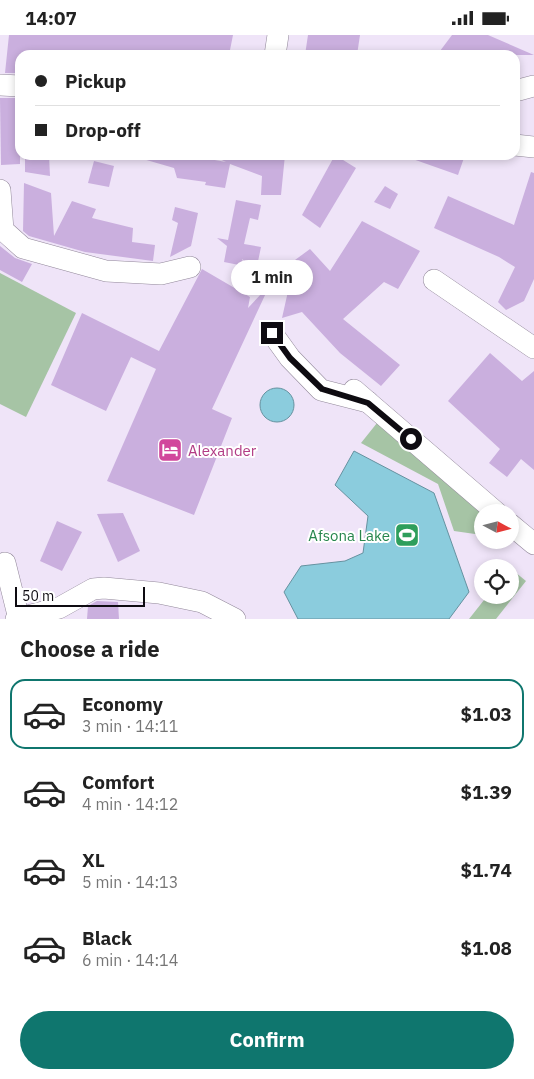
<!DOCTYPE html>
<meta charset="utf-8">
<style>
:root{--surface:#fff;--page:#f6f6f6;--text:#222;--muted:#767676;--line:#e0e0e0;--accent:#0f766e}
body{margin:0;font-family:"IBM Plex Sans",sans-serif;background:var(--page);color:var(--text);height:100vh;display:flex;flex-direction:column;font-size:19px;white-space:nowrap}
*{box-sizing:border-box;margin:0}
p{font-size:16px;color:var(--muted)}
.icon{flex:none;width:28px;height:28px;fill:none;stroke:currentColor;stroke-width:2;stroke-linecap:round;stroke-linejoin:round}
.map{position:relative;height:584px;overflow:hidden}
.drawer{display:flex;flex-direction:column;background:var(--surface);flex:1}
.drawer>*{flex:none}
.guide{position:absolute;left:15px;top:15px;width:505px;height:110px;border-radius:15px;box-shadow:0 2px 8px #0003;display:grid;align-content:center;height:110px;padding:0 20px;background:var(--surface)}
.needle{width:32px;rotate:97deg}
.controls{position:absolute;left:474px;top:469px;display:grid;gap:10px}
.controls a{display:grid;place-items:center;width:45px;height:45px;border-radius:50%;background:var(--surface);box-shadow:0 2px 8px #0003;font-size:25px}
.scale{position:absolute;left:15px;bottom:12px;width:130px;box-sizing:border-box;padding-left:5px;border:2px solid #0e0b11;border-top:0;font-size:14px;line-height:18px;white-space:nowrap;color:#0e0b11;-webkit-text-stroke:4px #fff;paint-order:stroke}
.end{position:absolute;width:22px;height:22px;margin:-11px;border:6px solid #0e0b11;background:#fff;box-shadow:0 0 0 2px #fff}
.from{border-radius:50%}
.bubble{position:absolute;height:35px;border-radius:18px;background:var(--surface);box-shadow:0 2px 8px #0003;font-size:16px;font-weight:700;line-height:35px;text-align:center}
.guide b{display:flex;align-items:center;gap:18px;height:48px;font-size:19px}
.guide b+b{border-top:1px solid var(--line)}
.guide i{width:12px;height:12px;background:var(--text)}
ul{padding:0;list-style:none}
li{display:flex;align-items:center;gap:15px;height:70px;margin:0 10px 8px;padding:0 10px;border:2px solid transparent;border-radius:15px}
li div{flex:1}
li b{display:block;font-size:19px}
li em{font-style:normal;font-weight:700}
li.active{border-color:var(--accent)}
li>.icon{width:45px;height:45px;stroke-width:1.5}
h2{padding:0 20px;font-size:22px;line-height:60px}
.primary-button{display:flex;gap:10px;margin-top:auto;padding:10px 20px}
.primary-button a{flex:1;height:58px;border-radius:30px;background:var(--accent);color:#fff;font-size:20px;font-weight:700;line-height:58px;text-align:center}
.status{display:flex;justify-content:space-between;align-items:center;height:35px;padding:0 25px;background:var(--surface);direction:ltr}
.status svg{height:14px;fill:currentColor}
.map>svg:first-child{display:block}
.green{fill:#a6c4a5}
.water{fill:#8bccdd;stroke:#6692a0}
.building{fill:#caafde}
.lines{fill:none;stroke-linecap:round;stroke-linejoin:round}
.minor-casing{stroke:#92889a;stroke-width:22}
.minor{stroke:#fff;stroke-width:21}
.route{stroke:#0e0b11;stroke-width:6}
.labels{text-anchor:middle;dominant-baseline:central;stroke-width:4;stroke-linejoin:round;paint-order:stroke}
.hotel-label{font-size:15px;fill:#b23c85;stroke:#fff;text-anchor:start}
.leisure-label{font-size:15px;fill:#27864d;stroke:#fff;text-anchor:end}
</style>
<div class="status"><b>14:07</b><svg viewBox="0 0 49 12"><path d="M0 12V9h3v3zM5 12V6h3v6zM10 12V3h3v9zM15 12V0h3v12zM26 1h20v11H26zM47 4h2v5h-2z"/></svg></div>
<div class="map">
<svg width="534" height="584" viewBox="0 0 534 584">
<rect width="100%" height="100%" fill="#efe4f8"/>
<!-- green -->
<g class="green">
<polygon points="0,238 76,278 26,382 0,369"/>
<polygon points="377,388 482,478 482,500 454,496 438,449 361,408"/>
<polygon points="510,533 526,546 496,584 469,584 488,560 510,560"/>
</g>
<!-- water -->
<g class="water">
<circle cx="277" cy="370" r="17"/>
<polygon points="354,416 434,458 469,557 449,584 298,584 284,557 301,531 345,526 363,518 368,481 335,450"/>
</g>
<!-- building -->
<g class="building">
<polygon points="9,0 233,0 229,20 20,20 20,38 5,38"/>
<polygon points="308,0 360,0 357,20 305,20"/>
<polygon points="452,0 488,0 534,20 437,20"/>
<polygon points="0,63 20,63 20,129 1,130"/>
<polygon points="25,120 49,120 50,141 25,137"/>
<polygon points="143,120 210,120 209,124 226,127 211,120 285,120 281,160 261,160 262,141 230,129 225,153 205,150 206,147 177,143 174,133 143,124"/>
<polygon points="335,120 356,133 320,193 302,180"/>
<polygon points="408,120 465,120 458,140 407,122"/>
<polygon points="94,126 114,131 109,152 88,148"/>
<polygon points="531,137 534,138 534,244 524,266 506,275 498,267 515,232 499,222 434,193 448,161 514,190"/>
<polygon points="24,148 51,158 54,201 72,166 96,174 92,183 133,193 132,207 155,210 153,226 85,217 29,201 23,196"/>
<polygon points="385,151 398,159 390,174 374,167"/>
<polygon points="236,165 261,170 258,185 250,183 244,209 261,212 256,236 242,224 244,231 224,227 227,211 217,203 228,205"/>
<polygon points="175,172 198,178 191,211 170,222 178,188 172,185"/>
<polygon points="362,186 420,216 398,254 384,247 343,284 400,330 381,351 340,318 302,277 282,283 295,225 310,214 330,236"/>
<polygon points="0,211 15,223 32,229 22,247 0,235"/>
<polygon points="202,234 250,262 248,273 263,257 266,258 212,374 232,383 194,480 107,446 156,334 131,322 106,376 51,350 82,278 159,316"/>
<polygon points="490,318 522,346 534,336 534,435 521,424 507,442 489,428 500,414 448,366"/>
<polygon points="123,478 140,516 118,527 97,479"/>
<polygon points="57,486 82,497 62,536 40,526"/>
<polygon points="97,566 118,567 119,584 87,584 88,571"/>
</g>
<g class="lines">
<defs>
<g id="minor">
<polyline points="275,20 278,0"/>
<polyline points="0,50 20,51"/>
<polyline points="515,56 534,51"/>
<polyline points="515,110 534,112"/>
<polyline points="0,155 3,195 23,213 106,236 161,239 190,232"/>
<polyline points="434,245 534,313"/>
<polyline points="272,298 290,323 321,355 368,367"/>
<polyline points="354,355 497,478"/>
<polyline points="510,489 534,509"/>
<polyline points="5,528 19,584"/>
<polyline points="16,584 59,573 93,554 104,553 159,558 202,567 235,584"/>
</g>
</defs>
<!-- minor casing -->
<use href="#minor" class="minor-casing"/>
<!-- minor -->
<use href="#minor" class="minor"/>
</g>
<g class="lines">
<!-- route -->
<polyline class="route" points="272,298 290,323 322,354 368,368 411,404"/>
</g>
<!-- icons -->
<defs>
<symbol id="hotel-square" viewBox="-11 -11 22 22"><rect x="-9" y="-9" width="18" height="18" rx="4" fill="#d1479c" stroke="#fff"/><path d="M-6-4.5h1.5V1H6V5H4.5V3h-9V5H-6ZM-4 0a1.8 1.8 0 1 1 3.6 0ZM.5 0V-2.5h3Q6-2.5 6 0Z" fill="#fff"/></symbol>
<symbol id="stadium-square" viewBox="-11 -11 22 22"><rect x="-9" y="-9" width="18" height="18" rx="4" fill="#2e9e5b" stroke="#fff"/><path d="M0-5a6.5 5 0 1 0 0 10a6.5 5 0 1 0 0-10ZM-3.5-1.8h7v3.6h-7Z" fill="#fff"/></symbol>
</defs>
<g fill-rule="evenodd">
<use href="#hotel-square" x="156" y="401" width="28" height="28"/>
<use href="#stadium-square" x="393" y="486" width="28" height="28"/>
</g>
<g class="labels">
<!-- hotel labels -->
<g class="hotel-label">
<text x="188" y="415">Alexander</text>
</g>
<!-- leisure labels -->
<g class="leisure-label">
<text x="390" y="500">Afsona Lake</text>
</g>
</g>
</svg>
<div class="controls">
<a><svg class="needle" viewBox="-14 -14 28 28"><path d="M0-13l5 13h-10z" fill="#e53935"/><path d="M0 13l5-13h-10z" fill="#767676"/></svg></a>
<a><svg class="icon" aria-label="locate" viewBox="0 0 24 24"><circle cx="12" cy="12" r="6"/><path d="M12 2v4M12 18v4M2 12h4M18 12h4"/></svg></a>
</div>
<div class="scale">50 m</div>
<i class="end from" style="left:411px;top:404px"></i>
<i class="end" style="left:272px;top:298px"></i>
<div class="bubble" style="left:231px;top:225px;width:82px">1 min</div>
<div class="guide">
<b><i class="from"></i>Pickup</b>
<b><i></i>Drop-off</b>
</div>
</div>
<section class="drawer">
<h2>Choose a ride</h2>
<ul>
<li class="active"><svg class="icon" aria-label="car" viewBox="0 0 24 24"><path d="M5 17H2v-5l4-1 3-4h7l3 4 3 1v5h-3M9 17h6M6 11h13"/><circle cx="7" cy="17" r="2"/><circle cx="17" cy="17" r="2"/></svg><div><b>Economy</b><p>3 min · 14:11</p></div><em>$1.03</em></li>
<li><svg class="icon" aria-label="car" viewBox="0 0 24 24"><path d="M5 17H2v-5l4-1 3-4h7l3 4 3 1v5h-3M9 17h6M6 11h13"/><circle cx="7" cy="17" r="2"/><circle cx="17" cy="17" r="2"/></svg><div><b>Comfort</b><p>4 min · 14:12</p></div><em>$1.39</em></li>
<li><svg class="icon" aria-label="car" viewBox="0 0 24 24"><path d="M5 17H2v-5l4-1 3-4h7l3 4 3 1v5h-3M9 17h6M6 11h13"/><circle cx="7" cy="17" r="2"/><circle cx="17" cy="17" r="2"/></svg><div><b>XL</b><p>5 min · 14:13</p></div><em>$1.74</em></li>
<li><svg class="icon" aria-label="car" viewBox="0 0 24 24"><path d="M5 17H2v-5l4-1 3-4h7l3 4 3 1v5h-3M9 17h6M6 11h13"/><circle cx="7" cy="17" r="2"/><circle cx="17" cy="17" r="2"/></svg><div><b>Black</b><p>6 min · 14:14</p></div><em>$1.08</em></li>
</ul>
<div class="primary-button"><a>Confirm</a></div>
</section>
